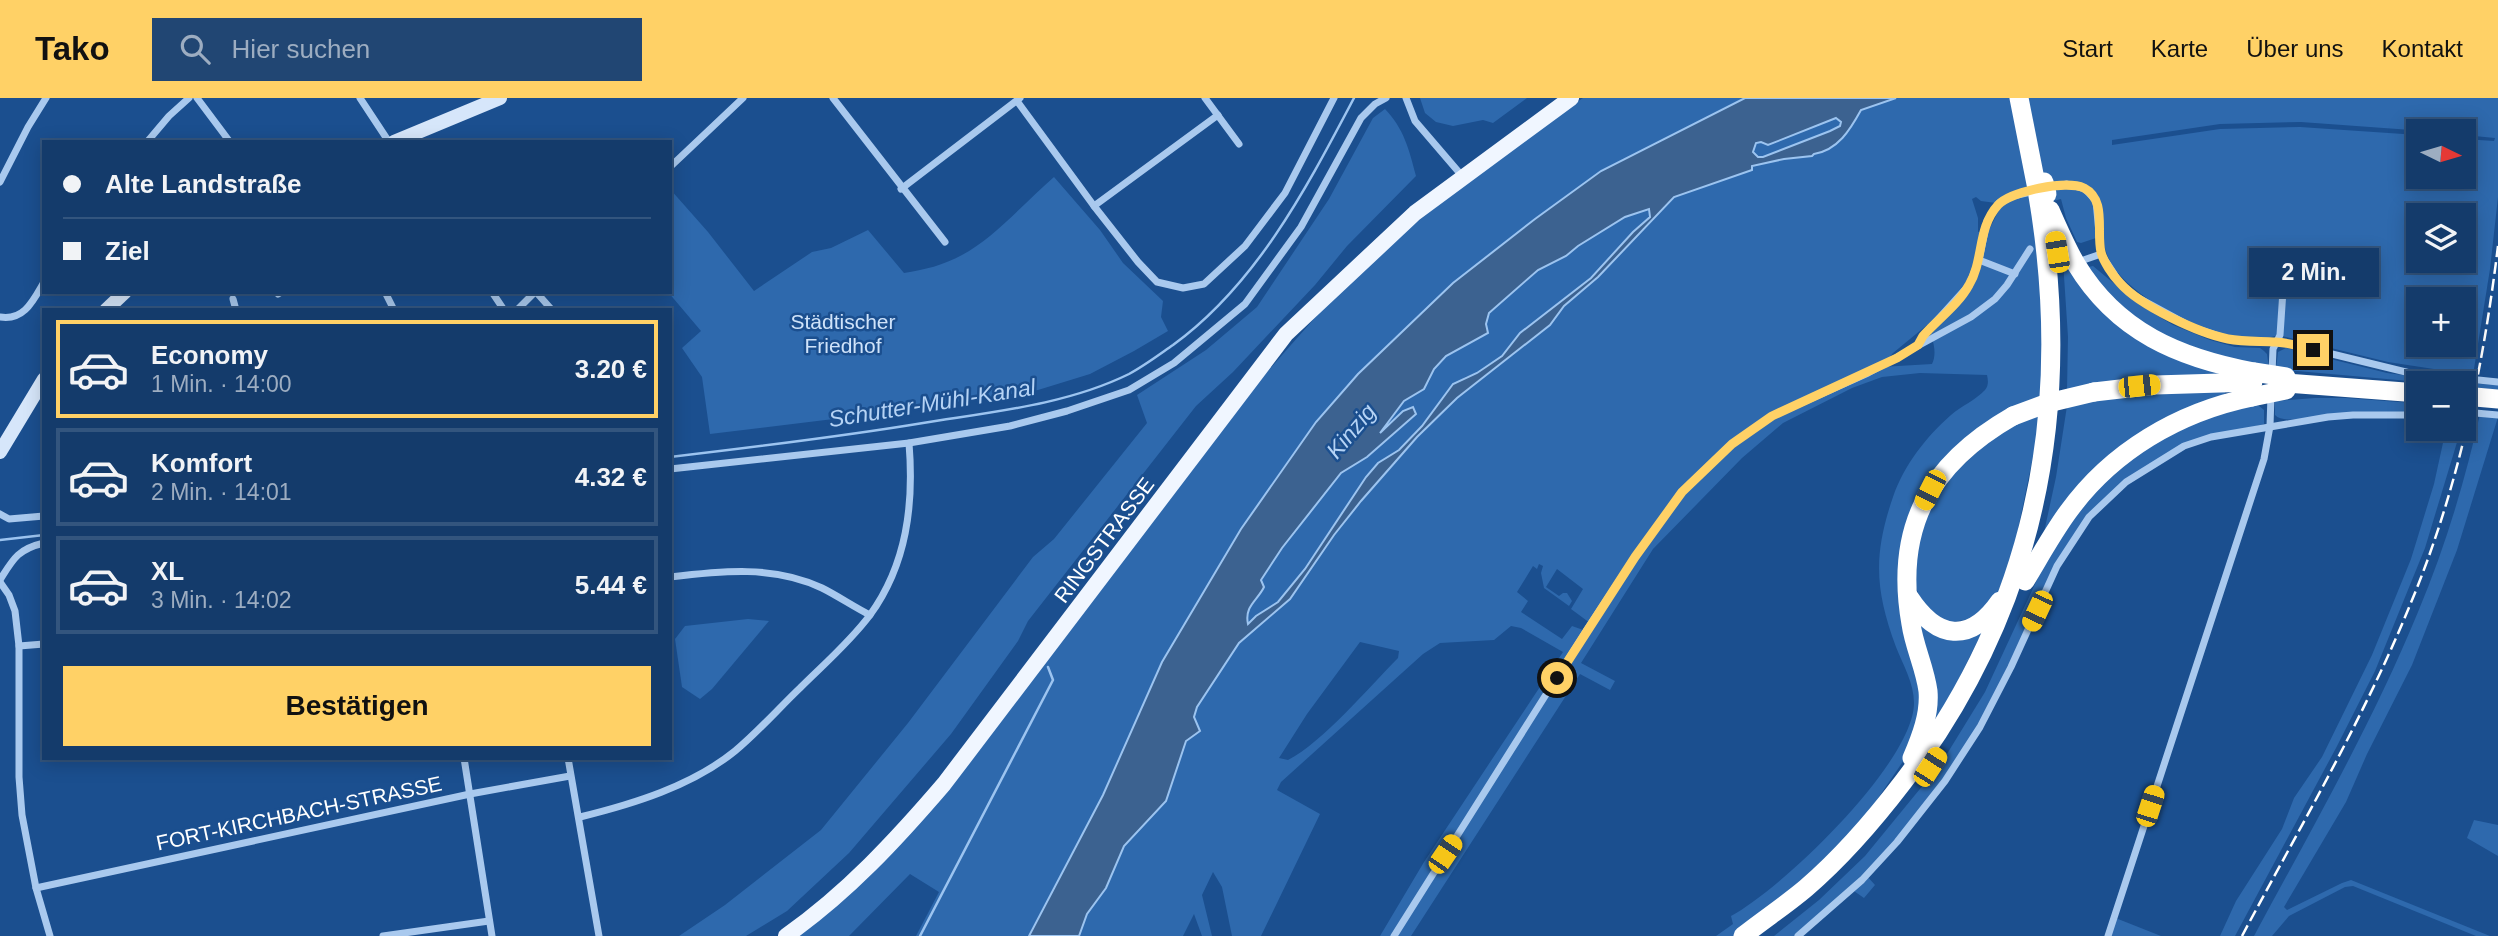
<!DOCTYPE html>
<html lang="de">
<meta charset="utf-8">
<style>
:root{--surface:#143b6b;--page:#214673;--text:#f1f3f6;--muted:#9dadc1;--line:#33557e;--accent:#ffd166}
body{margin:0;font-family:Arial,sans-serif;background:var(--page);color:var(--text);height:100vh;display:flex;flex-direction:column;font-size:26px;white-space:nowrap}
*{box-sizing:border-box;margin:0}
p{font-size:23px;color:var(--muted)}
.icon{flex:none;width:38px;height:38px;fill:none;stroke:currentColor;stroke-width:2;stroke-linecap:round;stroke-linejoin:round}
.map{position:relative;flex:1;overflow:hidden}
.side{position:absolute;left:42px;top:210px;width:630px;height:452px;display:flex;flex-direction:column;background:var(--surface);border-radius:0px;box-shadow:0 4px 18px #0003,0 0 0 2px var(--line)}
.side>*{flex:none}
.guide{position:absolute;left:42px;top:42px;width:630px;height:154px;border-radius:0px;box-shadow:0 4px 18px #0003,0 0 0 2px var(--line);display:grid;align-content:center;height:154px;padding:0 21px;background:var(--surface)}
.needle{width:46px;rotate:95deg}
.tools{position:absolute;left:2406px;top:21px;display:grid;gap:14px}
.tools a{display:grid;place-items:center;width:70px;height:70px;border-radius:0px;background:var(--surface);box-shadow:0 4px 18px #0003,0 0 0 2px var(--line);font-size:35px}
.end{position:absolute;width:32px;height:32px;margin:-16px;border:9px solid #ffd166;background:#111;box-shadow:0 0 0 4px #111}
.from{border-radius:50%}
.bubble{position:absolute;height:49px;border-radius:0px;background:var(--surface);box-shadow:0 4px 18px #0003,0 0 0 2px var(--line);font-size:23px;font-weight:700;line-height:49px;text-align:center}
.car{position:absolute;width:21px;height:42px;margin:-21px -10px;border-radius:9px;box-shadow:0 0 5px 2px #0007;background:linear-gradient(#f5c518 24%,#345 0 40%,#f5c518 0 76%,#345 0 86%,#f5c518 0)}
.guide b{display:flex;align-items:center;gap:24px;height:66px;font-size:26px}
.guide b+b{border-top:2px solid var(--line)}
.guide i{width:18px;height:18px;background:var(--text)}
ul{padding:12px 0 0;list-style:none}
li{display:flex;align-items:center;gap:21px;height:98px;margin:0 14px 10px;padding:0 7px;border:4px solid var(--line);border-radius:0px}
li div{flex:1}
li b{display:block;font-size:26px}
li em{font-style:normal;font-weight:700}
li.selected{border-color:var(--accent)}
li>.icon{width:63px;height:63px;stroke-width:1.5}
.button{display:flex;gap:14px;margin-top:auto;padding:14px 21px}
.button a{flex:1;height:80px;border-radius:0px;background:var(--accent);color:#111;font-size:28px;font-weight:700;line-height:80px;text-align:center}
header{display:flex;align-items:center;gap:42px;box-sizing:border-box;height:98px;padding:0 35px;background:var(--accent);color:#111}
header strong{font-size:33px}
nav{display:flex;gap:38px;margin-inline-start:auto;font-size:24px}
.search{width:490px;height:63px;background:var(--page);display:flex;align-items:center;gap:18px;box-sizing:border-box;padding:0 24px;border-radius:0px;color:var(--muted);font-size:26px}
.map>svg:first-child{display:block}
.green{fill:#2e69ad;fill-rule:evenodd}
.water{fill:#3c6290;stroke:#9cc4f0;stroke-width:2;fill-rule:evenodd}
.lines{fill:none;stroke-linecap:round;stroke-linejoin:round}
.stream{stroke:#9cc4f0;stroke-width:2.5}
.street{stroke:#a9c9ee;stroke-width:7}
.secondary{stroke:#d6e6fa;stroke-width:14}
.primary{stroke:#f0f6ff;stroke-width:16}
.highway{stroke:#fff;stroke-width:19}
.rail{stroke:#fff;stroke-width:2.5;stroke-dasharray:12 5;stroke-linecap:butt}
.highway-bridge{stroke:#fff;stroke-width:19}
.route{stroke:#ffd166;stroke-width:9}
.labels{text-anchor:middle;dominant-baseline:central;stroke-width:5;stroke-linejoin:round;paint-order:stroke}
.park-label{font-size:21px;fill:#cfe3fa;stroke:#1b4f8f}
.street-label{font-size:21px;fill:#fff;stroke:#1b4f8f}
.water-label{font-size:23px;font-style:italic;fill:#b5d3f5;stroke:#1b4f8f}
</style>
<header>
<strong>Tako</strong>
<div class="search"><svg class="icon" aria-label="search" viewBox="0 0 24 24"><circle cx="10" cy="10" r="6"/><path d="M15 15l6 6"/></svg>Hier suchen</div>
<nav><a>Start</a><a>Karte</a><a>Über uns</a><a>Kontakt</a></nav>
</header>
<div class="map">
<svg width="2498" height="838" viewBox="0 0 2498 838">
<rect width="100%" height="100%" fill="#1b4f8f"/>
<!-- green -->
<g class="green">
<polygon points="1420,0 1527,0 1493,25 1483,22 1453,28 1436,24 1425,15"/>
<polygon points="1583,0 1745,0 1601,73 1535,121 1453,185 1358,276 1316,324 1241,431 1162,564 1103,697 1028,838 916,838 939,794 910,776 849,838 795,838 843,799 1245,299 1320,214 1413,127 1542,27"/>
<path d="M 1896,0 L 2498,0 L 2498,99 L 2490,171 L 2473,277 L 2388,264 L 2278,237 C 2235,255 2127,202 2109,161 C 2101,145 2103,125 2102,108 L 2094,109 L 2096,140 L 2081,145 L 2077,144 L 2066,120 L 2061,101 L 2030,109 L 2039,139 L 2045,299 L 2012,311 L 1912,417 L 1911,553 L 1922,609 L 1908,656 L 1866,718 L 1834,753 L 1737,838 L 1716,838 L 1733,826 L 1731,818 C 1782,791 1914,664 1914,605 C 1914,585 1903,567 1896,549 C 1875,492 1873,457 1893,399 C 1904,367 1926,339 1951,317 C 1961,308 1976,302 1985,292 C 1989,287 1988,282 1987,277 L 1920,275 L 1882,279 L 1852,290 L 1783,325 L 1742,360 L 1653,451 L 1581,565 L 1615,583 L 1610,592 L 1580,576 L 1411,838 L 1380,838 L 1424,764 L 1563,554 L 1521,530 L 1511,528 L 1494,542 L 1440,545 L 1423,556 L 1281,684 L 1277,692 L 1320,716 L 1261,838 L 1232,838 L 1222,789 L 1213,774 L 1202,797 L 1212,838 L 1202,838 L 1194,816 L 1183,838 L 1079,838 L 1087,816 L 1106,790 L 1124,748 L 1166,703 L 1186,643 L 1200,633 L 1194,619 L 1197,609 L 1239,545 L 1290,501 L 1334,437 L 1361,403 L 1417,339 L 1457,300 L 1550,227 L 1564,208 L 1600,177 L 1674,99 L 1751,72 L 1751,68 L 1784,61 L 1812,58 L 1814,56 C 1838,52 1850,32 1861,12 ZM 2301,24 L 2425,33 L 2464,33 L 2464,37 L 2495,40 L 2494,43 L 2464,41 L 2464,79 L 2418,79 L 2418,37 L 2300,29 L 2220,31 L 2112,47 L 2112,42 L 2220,26 ZM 1976,99 L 1981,103 L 1996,105 L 1999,112 L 1989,132 L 1978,134 L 1978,120 L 1972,101 ZM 2418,117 L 2464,117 L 2464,163 L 2418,163 ZM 2418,201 L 2464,201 L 2464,247 L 2418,247 ZM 1927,227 C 1932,238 1938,254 1932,266 L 1881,269 L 1893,255 ZM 1539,466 L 1543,468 L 1541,475 L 1544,490 L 1569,508 L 1572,503 L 1567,495 L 1563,495 L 1559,498 L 1546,489 L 1557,471 L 1583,491 L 1571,511 L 1590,525 L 1586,533 L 1572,528 L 1562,541 L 1521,514 L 1528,503 L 1517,494 L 1533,468 L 1537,471 ZM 1360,544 L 1399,553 L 1398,560 C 1369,589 1323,644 1288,662 L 1279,660 L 1307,616 Z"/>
<path d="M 1385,11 C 1404,31 1409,51 1416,78 L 1347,148 L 1315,187 L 1233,274 L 1196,308 L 1028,523 L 1018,543 L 951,636 L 849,755 L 787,813 L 746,838 L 679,838 L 725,807 L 821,732 L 908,625 L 1033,459 L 1054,441 L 1147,325 L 1137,297 L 1206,252 L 1257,209 L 1329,101 L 1373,20 Z"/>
<polygon points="1836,20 1841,24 1840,28 1830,34 1763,59 1758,59 1753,54 1756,45 1761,44 1768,47"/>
<path d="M 1054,79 L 1100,132 L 1123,165 L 1163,203 L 1161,219 L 1168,233 L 1134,253 L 1090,276 L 1038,292 L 858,318 L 710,336 L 702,279 L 682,250 L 701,233 L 668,194 L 670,194 L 670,91 L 708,134 L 754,193 L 812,154 L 831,150 L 868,132 L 904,175 C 924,172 944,167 962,157 C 994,140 1026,103 1054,79 Z"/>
<path d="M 1649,110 L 1650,119 L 1633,134 L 1591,180 L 1520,235 L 1502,258 L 1477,275 L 1465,279 L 1399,352 L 1378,365 L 1366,379 L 1305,471 L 1278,504 L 1256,518 L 1248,527 C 1244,509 1258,503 1264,489 L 1261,482 L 1282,450 L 1341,375 L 1367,359 L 1415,316 L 1374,342 L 1405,303 L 1429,284 L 1434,271 L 1446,258 L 1488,235 L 1486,226 L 1489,215 L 1538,172 L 1566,158 L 1578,148 L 1626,119 Z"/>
<polygon points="2067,161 2082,186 2223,273 2223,278 2067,292 2068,239 2063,163"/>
<polygon points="2093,168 2141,208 2173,227 2210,242 2235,249 2260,250 2264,253 2267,256 2269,270 2199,257 2121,212 2088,169"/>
<polygon points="2286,250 2387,275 2464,285 2498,287 2498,292 2464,288 2464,285 2431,285 2276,271 2278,254"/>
<polygon points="2225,293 2225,296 2182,316 2043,439 2056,379 2067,308 2127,296"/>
<path d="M 2315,300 L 2346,300 L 2412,305 L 2415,310 C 2399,320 2358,314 2339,315 C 2324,316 2285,328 2275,317 L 2275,303 Z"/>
<polygon points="2253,303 2264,312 2264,326 2184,347 2125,383 2072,441 1979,629 1944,683 1866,777 1875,787 1864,800 1851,791 1797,838 1774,838 1819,802 1865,758 1942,664 1985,594 2048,458 2070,421 2109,376 2186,323"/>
<polygon points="2042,315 2015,446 1997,498 1980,519 1948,525 1923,508 1915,487 1919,440 1936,399 1948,381 2002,331"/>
<path d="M 2480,316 L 2498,319 L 2457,452 L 2412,567 L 2367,656 L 2346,704 L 2284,809 L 2287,812 L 2342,785 L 2351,782 L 2490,838 L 2476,838 L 2353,788 L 2345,789 L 2289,818 L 2272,838 L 2254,838 C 2311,732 2372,626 2418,514 C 2445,450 2465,383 2480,316 Z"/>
<polygon points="2446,331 2461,331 2425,450 2375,573 2336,650 2235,838 2220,838 2236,803 2282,731 2294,700 2322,659 2372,557 2411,461 2434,386"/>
<polygon points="1912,512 1925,528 1985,528 1933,633"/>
<polygon points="748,521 769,523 712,591 700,601 682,589 675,541 685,528"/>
<polygon points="2474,722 2498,727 2498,758 2467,740"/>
<polygon points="2113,819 2161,838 2107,838"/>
</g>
<!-- water -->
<path class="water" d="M 1745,0 L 1896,0 L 1861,12 C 1850,32 1838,52 1814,56 L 1812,58 L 1784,61 L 1752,68 L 1752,72 L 1674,99 L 1598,179 L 1564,208 L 1550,227 L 1457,300 L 1417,339 L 1361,403 L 1334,437 L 1290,501 L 1239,545 L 1197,609 L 1194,619 L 1200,633 L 1186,643 L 1166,703 L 1124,748 L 1106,790 L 1087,816 L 1079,838 L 1029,838 L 1103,697 L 1162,564 L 1241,431 L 1316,324 L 1358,276 L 1453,185 L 1535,121 L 1601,73 ZM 1836,20 L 1841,24 L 1840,28 L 1830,33 L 1763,59 L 1758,59 L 1753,54 L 1756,45 L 1761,44 L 1768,47 ZM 1649,111 L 1650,119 L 1633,134 L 1591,180 L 1520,235 L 1502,258 L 1477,275 L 1453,286 L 1422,328 L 1399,352 L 1378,365 L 1366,379 L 1305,471 L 1278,504 L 1256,518 L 1248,526 C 1244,508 1258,502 1264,489 L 1261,482 L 1282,450 L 1341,375 L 1367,359 L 1416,316 L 1413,309 L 1403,313 L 1380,335 L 1404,303 L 1424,291 L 1434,271 L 1446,258 L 1488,235 L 1486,226 L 1489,215 L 1538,172 L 1566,158 L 1578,148 L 1625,119 Z"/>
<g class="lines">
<!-- stream -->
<g class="stream">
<path d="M 670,359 C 755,349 839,339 923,325 C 991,314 1066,307 1129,276 C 1144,268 1160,256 1173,247 C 1257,186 1307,89 1354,0"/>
<polyline points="0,442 44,437"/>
<polyline points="920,838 1053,582 1048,569"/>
</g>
<!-- street -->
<g class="street">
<polyline points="197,0 230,44"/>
<polyline points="360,0 389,44"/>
<polyline points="833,0 945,144"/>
<polyline points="1205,0 1239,46"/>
<polyline points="1406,0 1415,23 1463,79"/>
<polyline points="1017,3 1094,108 1138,164 1157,184 1183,190 1204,186 1245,148 1285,95 1334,0"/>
<polyline points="147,44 169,18 189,0"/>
<polyline points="670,69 743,0"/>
<polyline points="0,84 28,29 46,0"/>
<polyline points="901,91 1020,0"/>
<polyline points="1094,108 1218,17"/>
<polyline points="1979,162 2015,176"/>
<polyline points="2075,165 2101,156"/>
<polyline points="385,194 394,212"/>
<polyline points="492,194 504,212"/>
<polyline points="536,194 552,212"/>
<polyline points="278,196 281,194"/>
<polyline points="233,201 236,212"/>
<polyline points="517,212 535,194"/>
<path d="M 0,219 C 24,223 33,203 44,184"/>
<polyline points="1918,247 1930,230 1969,187 1979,162 1987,123 1999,105 2013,98 2067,86 2085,91 2096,103 2101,156 2120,185 2135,198 2192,229 2231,242 2291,246 2410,275 2498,284"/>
<polyline points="2272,275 2273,251 2280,237 2285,163"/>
<polyline points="2464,314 2498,317"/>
<polyline points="670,371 909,345 1010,328 1067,313 1129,292 1174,265 1245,206 1301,129 1361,20 1375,6 1386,0"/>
<polyline points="0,416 9,421 44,418"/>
<path d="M 670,479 C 721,473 774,467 822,490 C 838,498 854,509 870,517"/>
<path d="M 0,482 C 13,461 18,451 44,445"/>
<polyline points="0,484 9,497 15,513 19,548 19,679 22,717 36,790 50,838"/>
<polyline points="19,548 44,546"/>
<polyline points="464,660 492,838"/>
<polyline points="568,660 599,838"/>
<path d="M 580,719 C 633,706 692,688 735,653 C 758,634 778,611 800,590 C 823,567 850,544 870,517 C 907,466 914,406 909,345"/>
<polyline points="36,790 470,696 570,678"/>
<polyline points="383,838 489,823"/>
<polyline points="1394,838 1586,533 1635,459 1682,394 1732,346 1772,318 1868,275 1971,219 1995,201 2007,187 2030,151"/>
<polyline points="1798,838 1862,782 1897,744 1945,683 1980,629 2011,569 2057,468 2089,419 2126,384 2184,348 2211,339 2328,319 2353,317 2418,317"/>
<polyline points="2108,838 2264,361 2270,328 2271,297"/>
</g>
<!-- secondary -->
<g class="secondary">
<polyline points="394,44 500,0"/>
<polyline points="106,212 125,194"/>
<polyline points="0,354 44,281"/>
</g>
<!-- primary -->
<path class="primary" d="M 786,838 C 847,795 896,742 944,686 L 1286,236 L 1415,115 L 1571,0"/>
<!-- highway -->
<g class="highway">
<polyline points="2019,0 2036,86"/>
<path d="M 2050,112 C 2058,130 2066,149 2076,166 C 2117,234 2179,260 2254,274"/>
<polyline points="2286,285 2418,295"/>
<polyline points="2094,294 2155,287 2253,284"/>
<polyline points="2464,298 2498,301"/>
<path d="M 2025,483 C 2039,460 2052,436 2068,414 C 2112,353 2179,314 2252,299"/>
<path d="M 1909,499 C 1937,542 1970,546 2000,503"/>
<path d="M 1912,660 C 1921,639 1930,616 1928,593 C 1925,570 1914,548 1911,526 C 1894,430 1929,366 2013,318"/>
<path d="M 1743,838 C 1763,822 1786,807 1806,790 C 1842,759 1874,722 1903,684 C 2036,510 2074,312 2038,98"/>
</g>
<!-- rail -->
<path class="rail" d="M 2242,838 C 2300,729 2363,622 2410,507 C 2458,392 2483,271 2498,148"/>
<!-- highway-bridge -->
<g class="highway-bridge">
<polyline points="2044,84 2047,96"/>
<polyline points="2254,274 2286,279"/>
<polyline points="2252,299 2286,292"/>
<polyline points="2013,318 2048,305 2094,294"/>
</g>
</g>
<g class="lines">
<!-- route -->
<path class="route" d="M 1557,580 L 1635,459 L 1682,394 L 1732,346 L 1772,318 L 1897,260 L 1918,247 L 1923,238 C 1938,221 1958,207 1969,187 C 1984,162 1977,130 1998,107 C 2011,93 2066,82 2084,90 C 2107,102 2096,133 2101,154 C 2103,163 2113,178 2120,185 C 2140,208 2199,235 2228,241 C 2244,244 2261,243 2276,244 C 2289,245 2301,248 2313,252"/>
</g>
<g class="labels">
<!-- park labels -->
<g class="park-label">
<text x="843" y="223">Städtischer<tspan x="843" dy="24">Friedhof</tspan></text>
</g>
<!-- street labels -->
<g class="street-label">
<text transform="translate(1104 442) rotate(-53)">RINGSTRASSE</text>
<text transform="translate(299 715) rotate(-12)">FORT-KIRCHBACH-STRASSE</text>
</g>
<!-- water labels -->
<g class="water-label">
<text transform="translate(932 305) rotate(-9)">Schutter-Mühl-Kanal</text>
<text transform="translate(1351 333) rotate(-50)">Kinzig</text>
</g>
</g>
</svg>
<div class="tools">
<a><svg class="needle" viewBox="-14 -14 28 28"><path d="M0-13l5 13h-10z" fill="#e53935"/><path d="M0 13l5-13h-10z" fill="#9dadc1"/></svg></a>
<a><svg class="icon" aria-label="layers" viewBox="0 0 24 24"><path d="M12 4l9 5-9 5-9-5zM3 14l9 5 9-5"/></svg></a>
<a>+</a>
<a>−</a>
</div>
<i class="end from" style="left:1557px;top:580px"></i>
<i class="end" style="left:2313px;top:252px"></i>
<div class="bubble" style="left:2249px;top:150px;width:130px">2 Min.</div>
<i class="car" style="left:2057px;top:154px;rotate:351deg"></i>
<i class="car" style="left:2139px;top:288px;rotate:84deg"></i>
<i class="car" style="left:1930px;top:392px;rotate:207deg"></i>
<i class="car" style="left:2037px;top:513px;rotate:205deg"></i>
<i class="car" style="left:1930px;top:669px;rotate:33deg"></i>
<i class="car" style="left:2150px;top:708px;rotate:18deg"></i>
<i class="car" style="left:1445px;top:756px;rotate:34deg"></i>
<div class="guide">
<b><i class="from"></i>Alte Landstraße</b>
<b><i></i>Ziel</b>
</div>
<section class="side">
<ul>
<li class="selected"><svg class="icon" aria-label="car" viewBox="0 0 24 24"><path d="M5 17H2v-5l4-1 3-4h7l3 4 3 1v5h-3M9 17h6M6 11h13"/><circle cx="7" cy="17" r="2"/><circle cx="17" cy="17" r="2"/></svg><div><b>Economy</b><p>1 Min. · 14:00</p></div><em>3.20 €</em></li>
<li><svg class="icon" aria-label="car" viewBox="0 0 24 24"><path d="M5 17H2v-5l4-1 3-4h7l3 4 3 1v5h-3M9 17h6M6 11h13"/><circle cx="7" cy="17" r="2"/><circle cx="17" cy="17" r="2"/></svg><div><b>Komfort</b><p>2 Min. · 14:01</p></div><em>4.32 €</em></li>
<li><svg class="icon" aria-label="car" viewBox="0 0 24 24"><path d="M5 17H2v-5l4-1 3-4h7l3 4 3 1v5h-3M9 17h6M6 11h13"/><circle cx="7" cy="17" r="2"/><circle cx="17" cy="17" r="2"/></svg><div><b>XL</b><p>3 Min. · 14:02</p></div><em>5.44 €</em></li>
</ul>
<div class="button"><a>Bestätigen</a></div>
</section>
</div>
